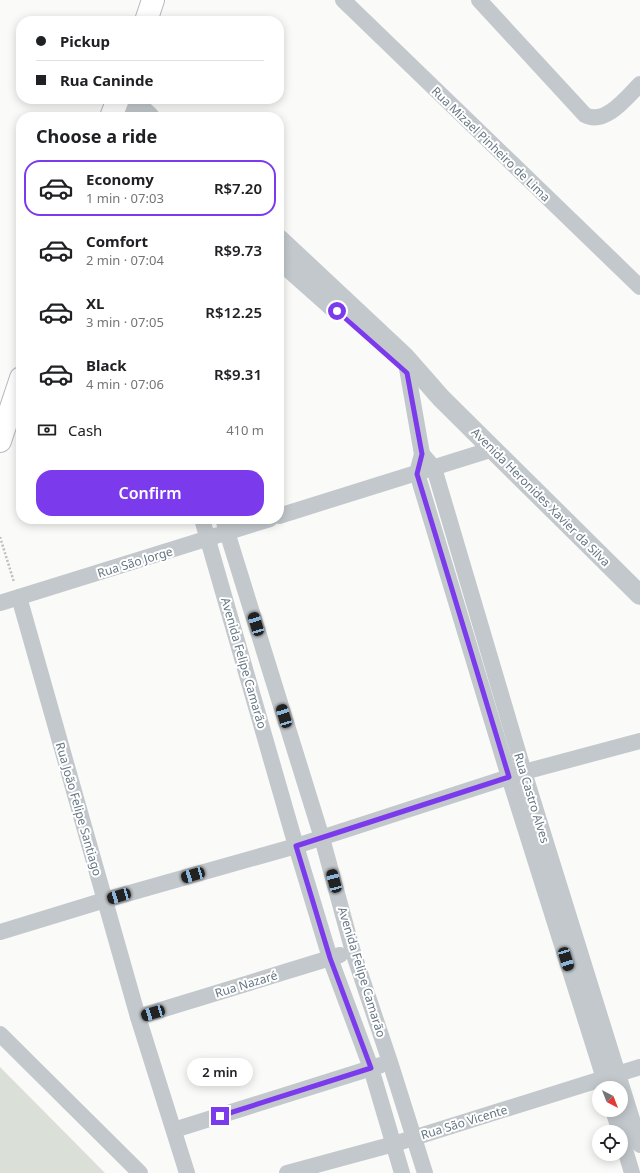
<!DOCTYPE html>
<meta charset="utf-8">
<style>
:root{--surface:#fff;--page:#f2f2f2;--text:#202124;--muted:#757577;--line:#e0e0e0;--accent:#7c3aed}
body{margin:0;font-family:"Noto Sans",sans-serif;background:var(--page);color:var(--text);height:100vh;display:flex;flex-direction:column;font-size:15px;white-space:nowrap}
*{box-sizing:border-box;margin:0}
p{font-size:13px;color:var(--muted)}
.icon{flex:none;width:22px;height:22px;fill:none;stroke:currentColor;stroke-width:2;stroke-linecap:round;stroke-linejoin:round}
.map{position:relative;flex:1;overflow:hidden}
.sheet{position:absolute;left:16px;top:112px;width:268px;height:412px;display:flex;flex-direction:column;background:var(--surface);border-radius:16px;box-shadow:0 2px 10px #0003}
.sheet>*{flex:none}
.banner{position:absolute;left:16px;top:16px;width:268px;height:88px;border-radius:16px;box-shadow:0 2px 10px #0003;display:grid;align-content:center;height:88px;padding:0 20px;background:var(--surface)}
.needle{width:26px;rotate:138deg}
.controls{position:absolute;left:592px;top:1081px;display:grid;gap:8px}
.controls a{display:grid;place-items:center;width:36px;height:36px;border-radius:50%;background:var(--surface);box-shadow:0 2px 10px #0003;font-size:20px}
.end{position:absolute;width:18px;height:18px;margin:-9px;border:5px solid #7c3aed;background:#fff;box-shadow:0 0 0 2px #fff}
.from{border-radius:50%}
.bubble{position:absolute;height:28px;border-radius:14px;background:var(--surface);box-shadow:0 2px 10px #0003;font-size:13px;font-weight:600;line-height:28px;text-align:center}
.car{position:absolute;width:12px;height:24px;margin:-12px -6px;border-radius:5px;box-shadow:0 0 3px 1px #0007;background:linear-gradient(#222 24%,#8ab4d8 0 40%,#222 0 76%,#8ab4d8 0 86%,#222 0)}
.banner b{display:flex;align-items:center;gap:14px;height:38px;font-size:15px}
.banner b+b{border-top:1px solid var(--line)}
.banner i{width:10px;height:10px;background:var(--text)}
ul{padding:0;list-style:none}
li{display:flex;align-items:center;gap:12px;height:56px;margin:0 8px 6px;padding:0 12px;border:2px solid transparent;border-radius:16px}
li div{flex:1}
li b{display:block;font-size:15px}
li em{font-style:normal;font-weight:600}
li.selected{border-color:var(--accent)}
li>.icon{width:36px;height:36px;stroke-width:1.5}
h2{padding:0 20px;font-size:18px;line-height:48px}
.pay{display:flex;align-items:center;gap:10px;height:44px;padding:0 20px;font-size:15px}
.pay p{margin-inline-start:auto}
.button{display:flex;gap:8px;margin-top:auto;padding:8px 20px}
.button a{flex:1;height:46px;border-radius:16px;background:var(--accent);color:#fff;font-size:16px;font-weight:600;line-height:46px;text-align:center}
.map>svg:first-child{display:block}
.green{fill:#dadfd7}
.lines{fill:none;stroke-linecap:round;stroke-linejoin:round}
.secondary-casing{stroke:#b3babf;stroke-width:24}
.path{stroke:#bbbfc2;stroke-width:2.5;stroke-dasharray:2 2;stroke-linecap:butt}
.minor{stroke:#c3c8cc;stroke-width:16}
.tertiary{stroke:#c3c8cc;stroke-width:20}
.secondary{stroke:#fff;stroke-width:22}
.route{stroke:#7c3aed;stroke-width:5}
.labels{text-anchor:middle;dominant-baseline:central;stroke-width:4;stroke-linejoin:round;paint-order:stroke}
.street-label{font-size:12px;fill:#657683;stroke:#fff}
</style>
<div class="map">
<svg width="640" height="1173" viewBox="0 0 640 1173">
<rect width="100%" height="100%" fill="#fafaf8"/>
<!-- green -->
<polygon class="green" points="0,1067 105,1173 0,1173"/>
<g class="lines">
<defs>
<g id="secondary">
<polyline points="146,21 153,0"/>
<polyline points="111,117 118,99"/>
<polyline points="0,441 21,378"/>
</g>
</defs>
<!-- secondary casing -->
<use href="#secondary" class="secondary-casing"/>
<!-- path -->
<polyline class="path" points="0,537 14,582"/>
<!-- minor -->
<g class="minor">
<polyline points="343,0 640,287"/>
<path d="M 479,0 L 585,115 C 605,126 627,97 640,84"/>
<polyline points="405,357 422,454 417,473 509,777 607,1088"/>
<polyline points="422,454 434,468 524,772 640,1145"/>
<polyline points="279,516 493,449"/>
<polyline points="202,519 296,846 330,958 371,1068 402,1173"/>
<polyline points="223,519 322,838 353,952 390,1062 425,1173"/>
<polyline points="19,597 138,1017 187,1173"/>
<polyline points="0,603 270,519"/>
<polyline points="0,932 105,900 296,846 524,772 640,741"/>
<polyline points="138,1017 340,955"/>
<polyline points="0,1034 140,1173"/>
<polyline points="613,1110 620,1132"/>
<polyline points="174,1130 381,1065"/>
<polyline points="621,1136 632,1173"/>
<polyline points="287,1173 394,1144 640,1067"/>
</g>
<!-- tertiary -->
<g class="tertiary">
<polyline points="131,99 150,117"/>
<polyline points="116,106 127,117"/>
<polyline points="279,239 405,357 441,398 640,595"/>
<polyline points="279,259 333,307"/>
</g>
<!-- secondary -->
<use href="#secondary" class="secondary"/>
</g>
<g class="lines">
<!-- route -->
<polyline class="route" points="220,1116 371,1068 330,958 296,846 509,777 417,474 422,454 407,373 337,311"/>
</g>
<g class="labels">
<!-- street labels -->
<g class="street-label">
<text transform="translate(491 144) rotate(44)">Rua Mizael Pinheiro de Lima</text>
<text transform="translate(541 497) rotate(45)">Avenida Heronides Xavier da Silva</text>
<text transform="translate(135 562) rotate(-17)">Rua São Jorge</text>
<text transform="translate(244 663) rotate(74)">Avenida Felipe Camarão</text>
<text transform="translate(532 798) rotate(73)">Rua Castro Alves</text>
<text transform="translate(79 809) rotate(74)">Rua João Felipe Santiago</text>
<text transform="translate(362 972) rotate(73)">Avenida Felipe Camarão</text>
<text transform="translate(246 984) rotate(-17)">Rua Nazaré</text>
<text transform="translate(464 1122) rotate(-17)">Rua São Vicente</text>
</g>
</g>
</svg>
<div class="controls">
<a><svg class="needle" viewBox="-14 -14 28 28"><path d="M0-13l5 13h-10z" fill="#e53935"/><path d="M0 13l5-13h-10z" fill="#757577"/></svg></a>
<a><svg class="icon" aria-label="locate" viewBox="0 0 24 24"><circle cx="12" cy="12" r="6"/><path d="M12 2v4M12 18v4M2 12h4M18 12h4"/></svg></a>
</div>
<i class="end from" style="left:337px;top:311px"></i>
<i class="end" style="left:220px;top:1116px"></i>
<div class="bubble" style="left:187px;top:1058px;width:66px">2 min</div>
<i class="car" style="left:256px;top:624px;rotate:343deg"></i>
<i class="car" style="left:284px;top:716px;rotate:343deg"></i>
<i class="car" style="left:193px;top:875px;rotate:254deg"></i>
<i class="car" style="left:334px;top:881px;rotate:345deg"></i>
<i class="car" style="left:119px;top:896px;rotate:254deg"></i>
<i class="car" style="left:566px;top:959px;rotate:163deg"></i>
<i class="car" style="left:153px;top:1013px;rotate:253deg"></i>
<div class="banner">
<b><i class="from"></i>Pickup</b>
<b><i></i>Rua Caninde</b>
</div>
<section class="sheet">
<h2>Choose a ride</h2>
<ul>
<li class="selected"><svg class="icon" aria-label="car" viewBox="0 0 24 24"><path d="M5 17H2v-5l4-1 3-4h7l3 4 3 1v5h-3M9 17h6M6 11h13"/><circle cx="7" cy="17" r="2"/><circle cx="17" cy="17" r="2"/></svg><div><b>Economy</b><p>1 min · 07:03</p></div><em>R$7.20</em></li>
<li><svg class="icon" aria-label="car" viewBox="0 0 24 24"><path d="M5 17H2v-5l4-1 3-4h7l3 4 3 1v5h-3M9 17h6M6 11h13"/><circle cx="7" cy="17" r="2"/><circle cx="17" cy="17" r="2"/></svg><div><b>Comfort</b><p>2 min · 07:04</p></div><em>R$9.73</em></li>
<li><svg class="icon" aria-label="car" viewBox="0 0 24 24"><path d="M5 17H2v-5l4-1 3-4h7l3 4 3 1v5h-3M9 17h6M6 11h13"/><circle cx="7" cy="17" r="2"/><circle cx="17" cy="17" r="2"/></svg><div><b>XL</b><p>3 min · 07:05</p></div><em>R$12.25</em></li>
<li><svg class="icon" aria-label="car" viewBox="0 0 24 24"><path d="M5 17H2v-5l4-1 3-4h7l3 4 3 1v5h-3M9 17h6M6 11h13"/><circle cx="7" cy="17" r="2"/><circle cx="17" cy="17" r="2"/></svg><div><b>Black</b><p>4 min · 07:06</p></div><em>R$9.31</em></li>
</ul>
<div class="pay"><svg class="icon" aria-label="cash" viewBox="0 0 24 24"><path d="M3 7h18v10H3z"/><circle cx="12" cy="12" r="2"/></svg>Cash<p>410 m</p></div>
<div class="button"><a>Confirm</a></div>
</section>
</div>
